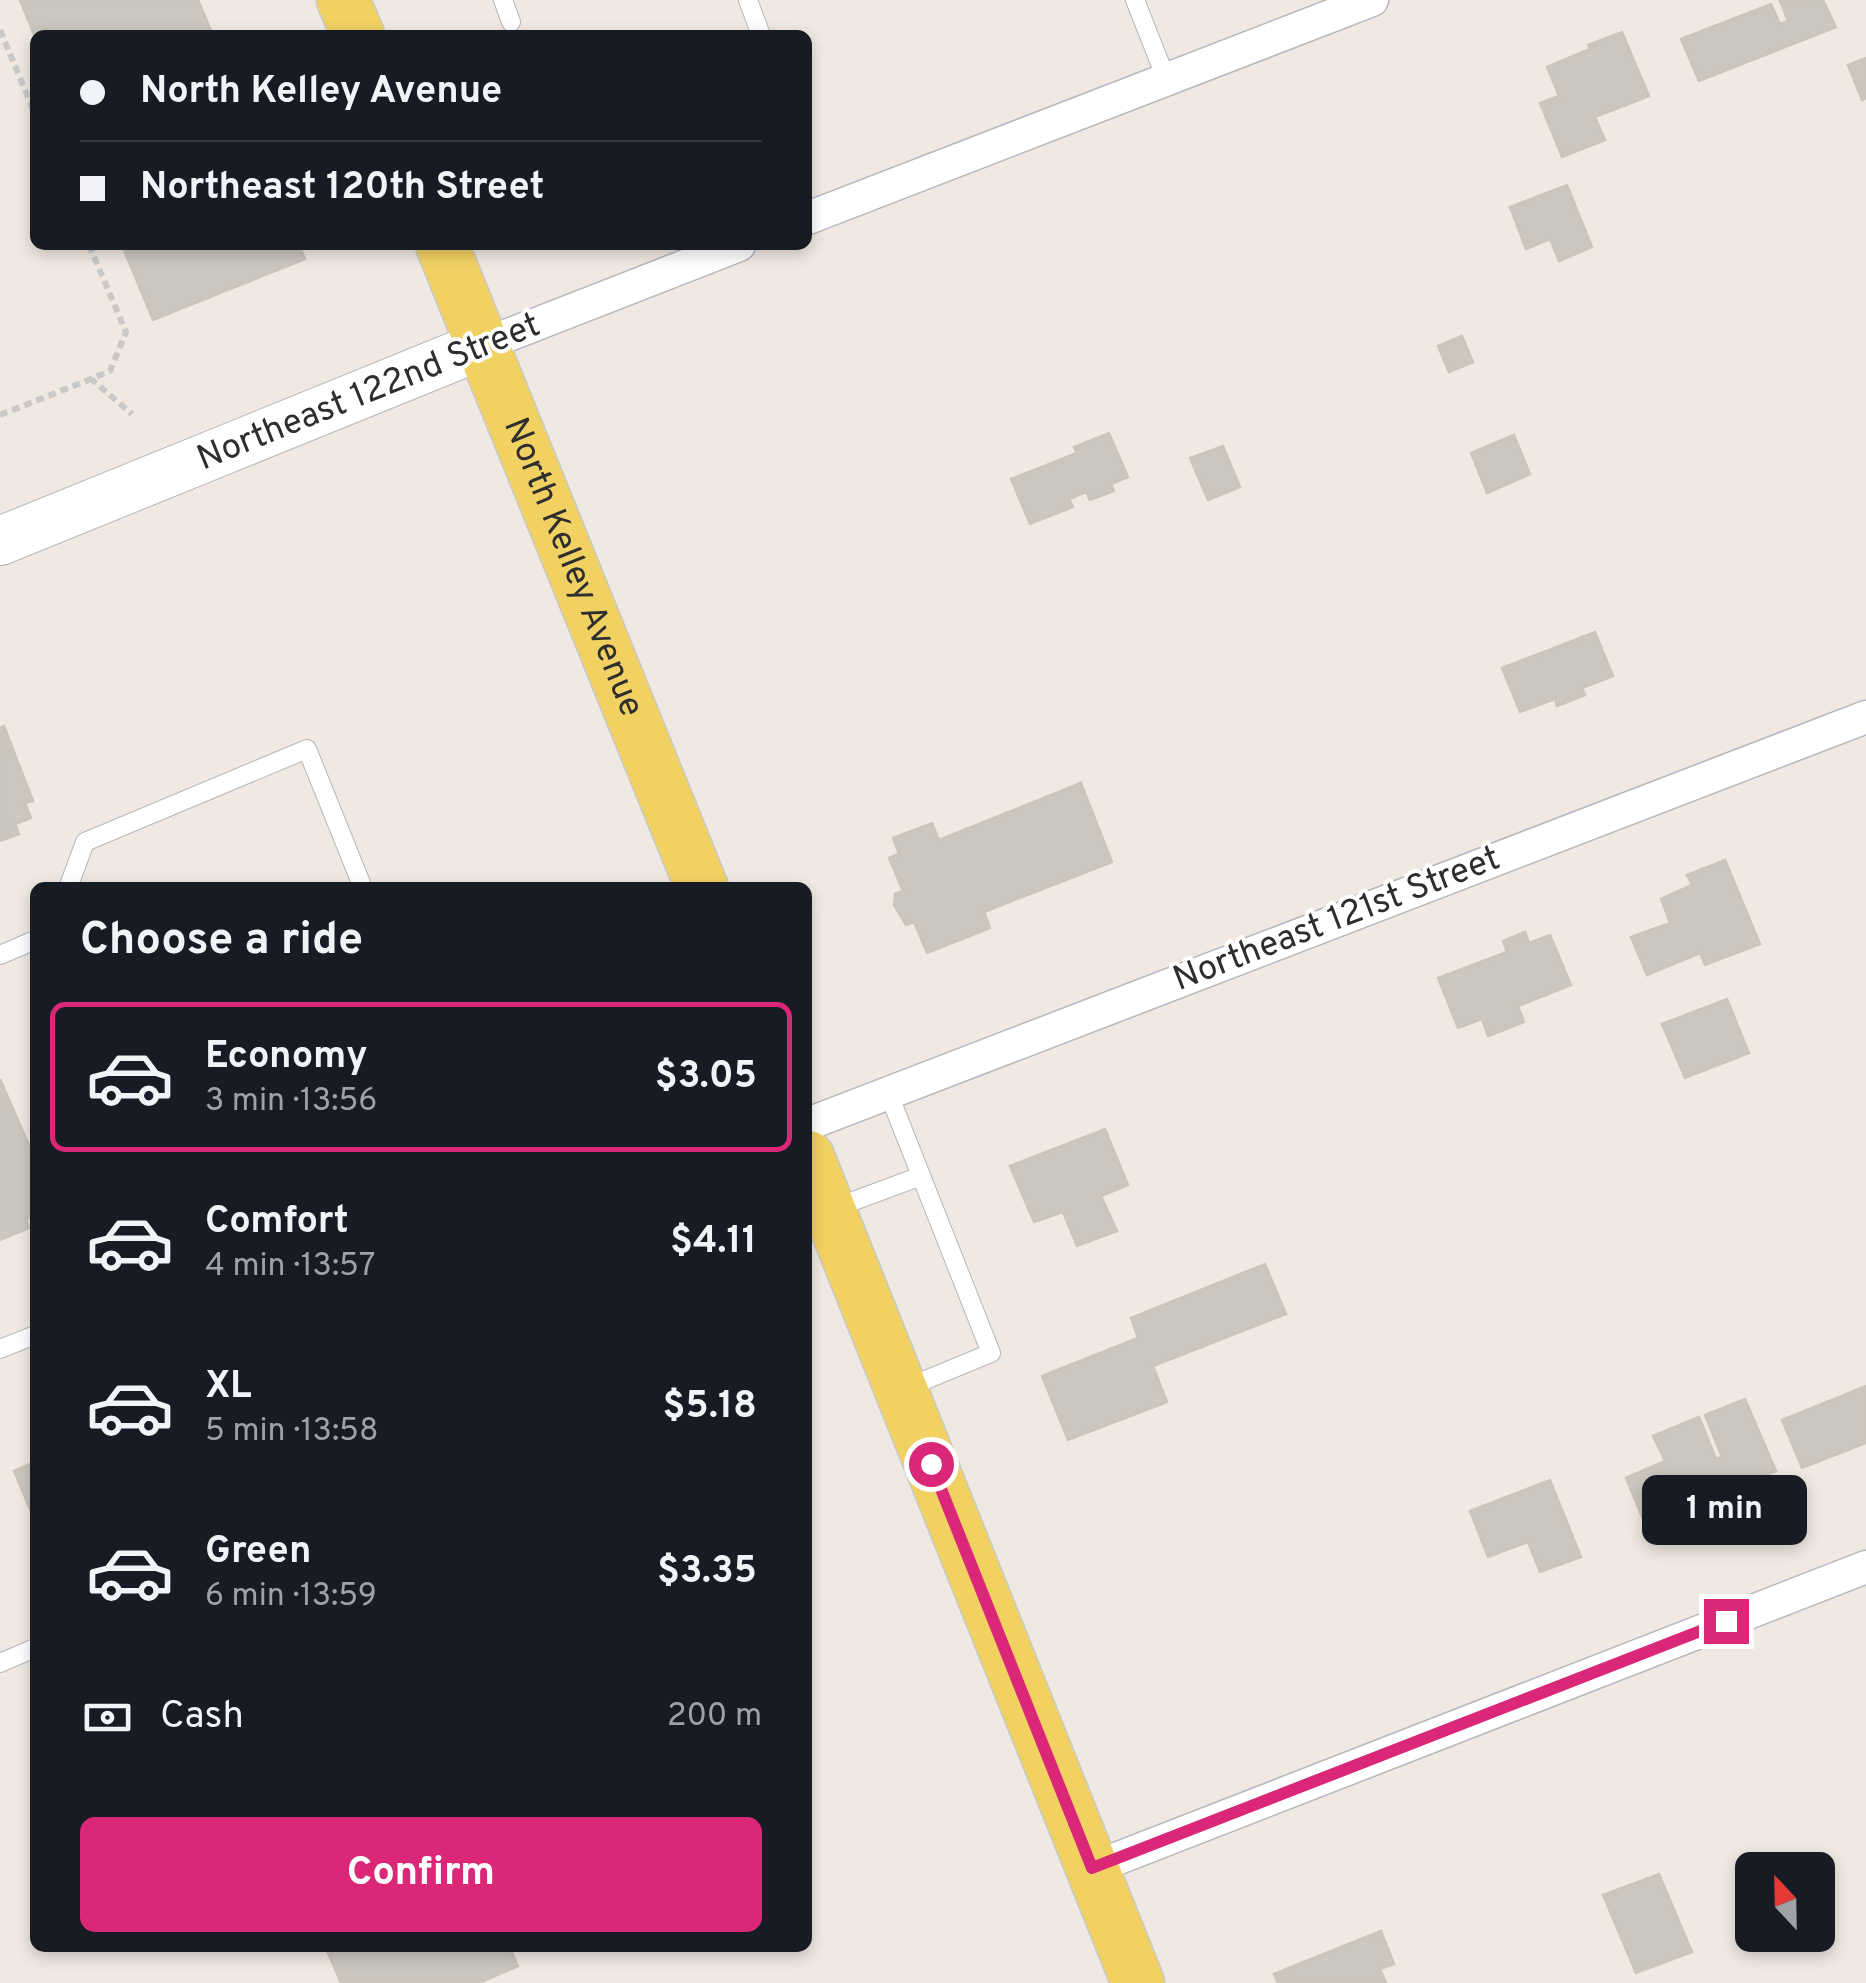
<!DOCTYPE html>
<meta charset="utf-8">
<style>
:root{--surface:#171b24;--page:#242831;--text:#f1f3f6;--muted:#9ea1a6;--line:#363941;--accent:#db2777}
body{margin:0;font-family:Overpass,sans-serif;background:var(--page);color:var(--text);height:100vh;display:flex;flex-direction:column;font-size:38px;white-space:nowrap}
*{box-sizing:border-box;margin:0}
p{font-size:32px;color:var(--muted)}
.icon{flex:none;width:55px;height:55px;fill:none;stroke:currentColor;stroke-width:2;stroke-linecap:round;stroke-linejoin:round}
.map{position:relative;flex:1;overflow:hidden}
.sheet{position:absolute;left:30px;top:882px;width:782px;height:1070px;display:flex;flex-direction:column;background:var(--surface);border-radius:15px;box-shadow:0 5px 15px #0003}
.sheet>*{flex:none}
.banner{position:absolute;left:30px;top:30px;width:782px;height:220px;border-radius:15px;box-shadow:0 5px 15px #0003;display:grid;align-content:center;height:220px;padding:0 50px;background:var(--surface)}
.needle{width:65px;rotate:338deg}
.controls{position:absolute;left:1735px;top:1852px;display:grid;gap:20px}
.controls a{display:grid;place-items:center;width:100px;height:100px;border-radius:15px;background:var(--surface);box-shadow:0 5px 15px #0003;font-size:50px}
.end{position:absolute;width:45px;height:45px;margin:-22px;border:12px solid #db2777;background:#fff;box-shadow:0 0 0 5px #fff}
.from{border-radius:50%}
.bubble{position:absolute;height:70px;border-radius:15px;background:var(--surface);box-shadow:0 5px 15px #0003;font-size:32px;font-weight:700;line-height:70px;text-align:center}
.banner b{display:flex;align-items:center;gap:35px;height:95px;font-size:38px}
.banner b+b{border-top:2px solid var(--line)}
.banner i{width:25px;height:25px;background:var(--text)}
ul{padding:0;list-style:none}
li{display:flex;align-items:center;gap:30px;height:150px;margin:0 20px 15px;padding:0 30px;border:5px solid transparent;border-radius:15px}
li div{flex:1}
li b{display:block;font-size:38px}
li em{font-style:normal;font-weight:700}
li.on{border-color:var(--accent)}
li>.icon{width:90px;height:90px;stroke-width:1.5}
h2{padding:0 50px;font-size:45px;line-height:120px}
.pay{display:flex;align-items:center;gap:25px;height:110px;padding:0 50px;font-size:38px}
.pay p{margin-inline-start:auto}
.action{display:flex;gap:20px;margin-top:auto;padding:20px 50px}
.action a{flex:1;height:115px;border-radius:15px;background:var(--accent);color:#fff;font-size:40px;font-weight:700;line-height:115px;text-align:center}
.map>svg:first-child{display:block}
.building{fill:#cbc7bf;stroke:#cbc5ba;stroke-width:2.5}
.lines{fill:none;stroke-linecap:round;stroke-linejoin:round}
.service-casing{stroke:#b4b7c1;stroke-width:20}
.minor-casing{stroke:#b4b7c1;stroke-width:35}
.secondary-casing{stroke:#b4b7c1;stroke-width:50}
.primary-casing{stroke:#c9c9c9;stroke-width:55}
.path{stroke:#c9c9c9;stroke-width:6;stroke-dasharray:8 5;stroke-linecap:butt}
.service{stroke:#fff;stroke-width:18}
.minor{stroke:#fff;stroke-width:32}
.secondary{stroke:#fff;stroke-width:48}
.primary{stroke:#f2d163;stroke-width:52}
.route{stroke:#db2777;stroke-width:12}
.labels{text-anchor:middle;dominant-baseline:central;stroke-width:8;stroke-linejoin:round;paint-order:stroke}
.street-label{font-size:35px;fill:#2e2e2e;stroke:#fff}
</style>
<div class="map">
<svg width="1866" height="1983" viewBox="0 0 1866 1983">
<rect width="100%" height="100%" fill="#efe9e1"/>
<!-- building -->
<g class="building">
<polygon points="20,0 198,0 213,35 35,37"/>
<polygon points="1823,0 1836,27 1699,81 1681,39 1771,4 1780,24 1788,21 1780,1"/>
<polygon points="1622,32 1649,96 1595,117 1605,140 1562,157 1540,103 1559,96 1547,67 1590,49 1588,45"/>
<polygon points="1866,58 1866,98 1862,100 1848,65"/>
<polygon points="1567,185 1592,247 1559,261 1550,239 1526,249 1510,207"/>
<polygon points="122,245 299,245 305,259 153,320"/>
<polygon points="1462,336 1473,362 1449,372 1438,346"/>
<polygon points="1109,433 1128,477 1111,484 1114,491 1090,500 1086,492 1069,499 1073,507 1030,524 1011,479 1077,453 1074,447"/>
<polygon points="1514,435 1530,474 1487,493 1471,453"/>
<polygon points="1223,446 1240,487 1208,500 1190,458"/>
<polygon points="1595,632 1613,676 1582,688 1585,695 1557,706 1555,699 1520,712 1502,668"/>
<polygon points="4,726 33,801 25,803 31,818 15,824 19,834 0,841 0,728"/>
<polygon points="1081,783 1112,862 984,912 990,928 927,953 914,922 906,925 894,905 895,894 903,891 889,858 899,854 893,838 932,823 939,840"/>
<polygon points="1725,860 1760,944 1705,965 1700,953 1647,975 1631,937 1670,923 1661,899 1692,885 1687,875"/>
<polygon points="1525,932 1529,943 1550,935 1571,985 1518,1006 1524,1022 1488,1036 1482,1019 1458,1028 1438,978 1507,952 1503,941"/>
<polygon points="1727,999 1749,1053 1685,1078 1662,1024"/>
<polygon points="0,1079 35,1159 35,1216 26,1219 29,1228 0,1240"/>
<polygon points="1105,1129 1128,1185 1101,1196 1117,1231 1077,1246 1063,1212 1034,1222 1010,1166"/>
<polygon points="1265,1264 1286,1314 1153,1366 1167,1402 1068,1440 1042,1376 1138,1338 1131,1318"/>
<polygon points="1866,1386 1866,1443 1802,1468 1782,1420"/>
<polygon points="1745,1399 1776,1471 1645,1524 1626,1478 1665,1461 1653,1436 1699,1417 1716,1459 1722,1457 1705,1415"/>
<polygon points="35,1462 35,1521 14,1471"/>
<polygon points="1550,1480 1581,1557 1540,1572 1528,1542 1488,1557 1470,1511"/>
<polygon points="1659,1874 1692,1952 1636,1973 1603,1895"/>
<polygon points="1381,1931 1394,1964 1380,1969 1386,1983 1278,1983 1274,1974"/>
<polygon points="326,1948 510,1948 518,1966 479,1983 341,1983"/>
</g>
<g class="lines">
<defs>
<g id="service">
<polyline points="503,0 511,22"/>
<polyline points="748,0 761,35"/>
<polyline points="1135,0 1167,81"/>
<polyline points="68,888 85,842 307,749 363,888"/>
<polyline points="0,955 35,940"/>
<polyline points="888,1092 991,1353 906,1388"/>
<polyline points="832,1209 921,1176"/>
<polyline points="0,1349 35,1335"/>
<polyline points="0,1663 35,1648"/>
</g>
<g id="minor">
<polyline points="808,218 1372,0"/>
<polyline points="483,345 739,245"/>
<polyline points="808,1124 1866,717"/>
<polyline points="1093,1868 1866,1567"/>
</g>
<polyline id="secondary" points="0,541 483,345"/>
<g id="primary">
<polyline points="343,0 358,35"/>
<path id="s1" d="M 442,245 L 702,888"/>
<polyline points="808,1157 1138,1983"/>
</g>
</defs>
<!-- service casing -->
<use href="#service" class="service-casing"/>
<!-- minor casing -->
<use href="#minor" class="minor-casing"/>
<!-- secondary casing -->
<use href="#secondary" class="secondary-casing"/>
<!-- primary casing -->
<use href="#primary" class="primary-casing"/>
<!-- path -->
<g class="path">
<polyline points="0,30 35,114"/>
<polyline points="89,245 126,332 110,371 91,379 132,414"/>
<polyline points="0,415 91,379"/>
</g>
<!-- service -->
<use href="#service" class="service"/>
<!-- minor -->
<use href="#minor" class="minor"/>
<!-- secondary -->
<use href="#secondary" class="secondary"/>
<!-- primary -->
<use href="#primary" class="primary"/>
</g>
<g class="lines">
<!-- route -->
<polyline class="route" points="931,1464 1092,1868 1726,1621"/>
</g>
<g class="labels">
<!-- street labels -->
<g class="street-label">
<text transform="translate(369 393) rotate(-22)">Northeast 122nd Street</text>
<text stroke="none"><textPath href="#s1" startOffset="348">North Kelley Avenue</textPath></text>
<text transform="translate(1337 920) rotate(-21)">Northeast 121st Street</text>
</g>
</g>
</svg>
<div class="controls">
<a><svg class="needle" viewBox="-14 -14 28 28"><path d="M0-13l5 13h-10z" fill="#e53935"/><path d="M0 13l5-13h-10z" fill="#9ea1a6"/></svg></a>
</div>
<i class="end from" style="left:931px;top:1464px"></i>
<i class="end" style="left:1726px;top:1621px"></i>
<div class="bubble" style="left:1642px;top:1475px;width:165px">1 min</div>
<div class="banner">
<b><i class="from"></i>North Kelley Avenue</b>
<b><i></i>Northeast 120th Street</b>
</div>
<section class="sheet">
<h2>Choose a ride</h2>
<ul>
<li class="on"><svg class="icon" aria-label="car" viewBox="0 0 24 24"><path d="M5 17H2v-5l4-1 3-4h7l3 4 3 1v5h-3M9 17h6M6 11h13"/><circle cx="7" cy="17" r="2"/><circle cx="17" cy="17" r="2"/></svg><div><b>Economy</b><p>3 min · 13:56</p></div><em>$3.05</em></li>
<li><svg class="icon" aria-label="car" viewBox="0 0 24 24"><path d="M5 17H2v-5l4-1 3-4h7l3 4 3 1v5h-3M9 17h6M6 11h13"/><circle cx="7" cy="17" r="2"/><circle cx="17" cy="17" r="2"/></svg><div><b>Comfort</b><p>4 min · 13:57</p></div><em>$4.11</em></li>
<li><svg class="icon" aria-label="car" viewBox="0 0 24 24"><path d="M5 17H2v-5l4-1 3-4h7l3 4 3 1v5h-3M9 17h6M6 11h13"/><circle cx="7" cy="17" r="2"/><circle cx="17" cy="17" r="2"/></svg><div><b>XL</b><p>5 min · 13:58</p></div><em>$5.18</em></li>
<li><svg class="icon" aria-label="car" viewBox="0 0 24 24"><path d="M5 17H2v-5l4-1 3-4h7l3 4 3 1v5h-3M9 17h6M6 11h13"/><circle cx="7" cy="17" r="2"/><circle cx="17" cy="17" r="2"/></svg><div><b>Green</b><p>6 min · 13:59</p></div><em>$3.35</em></li>
</ul>
<div class="pay"><svg class="icon" aria-label="cash" viewBox="0 0 24 24"><path d="M3 7h18v10H3z"/><circle cx="12" cy="12" r="2"/></svg>Cash<p>200 m</p></div>
<div class="action"><a>Confirm</a></div>
</section>
</div>
